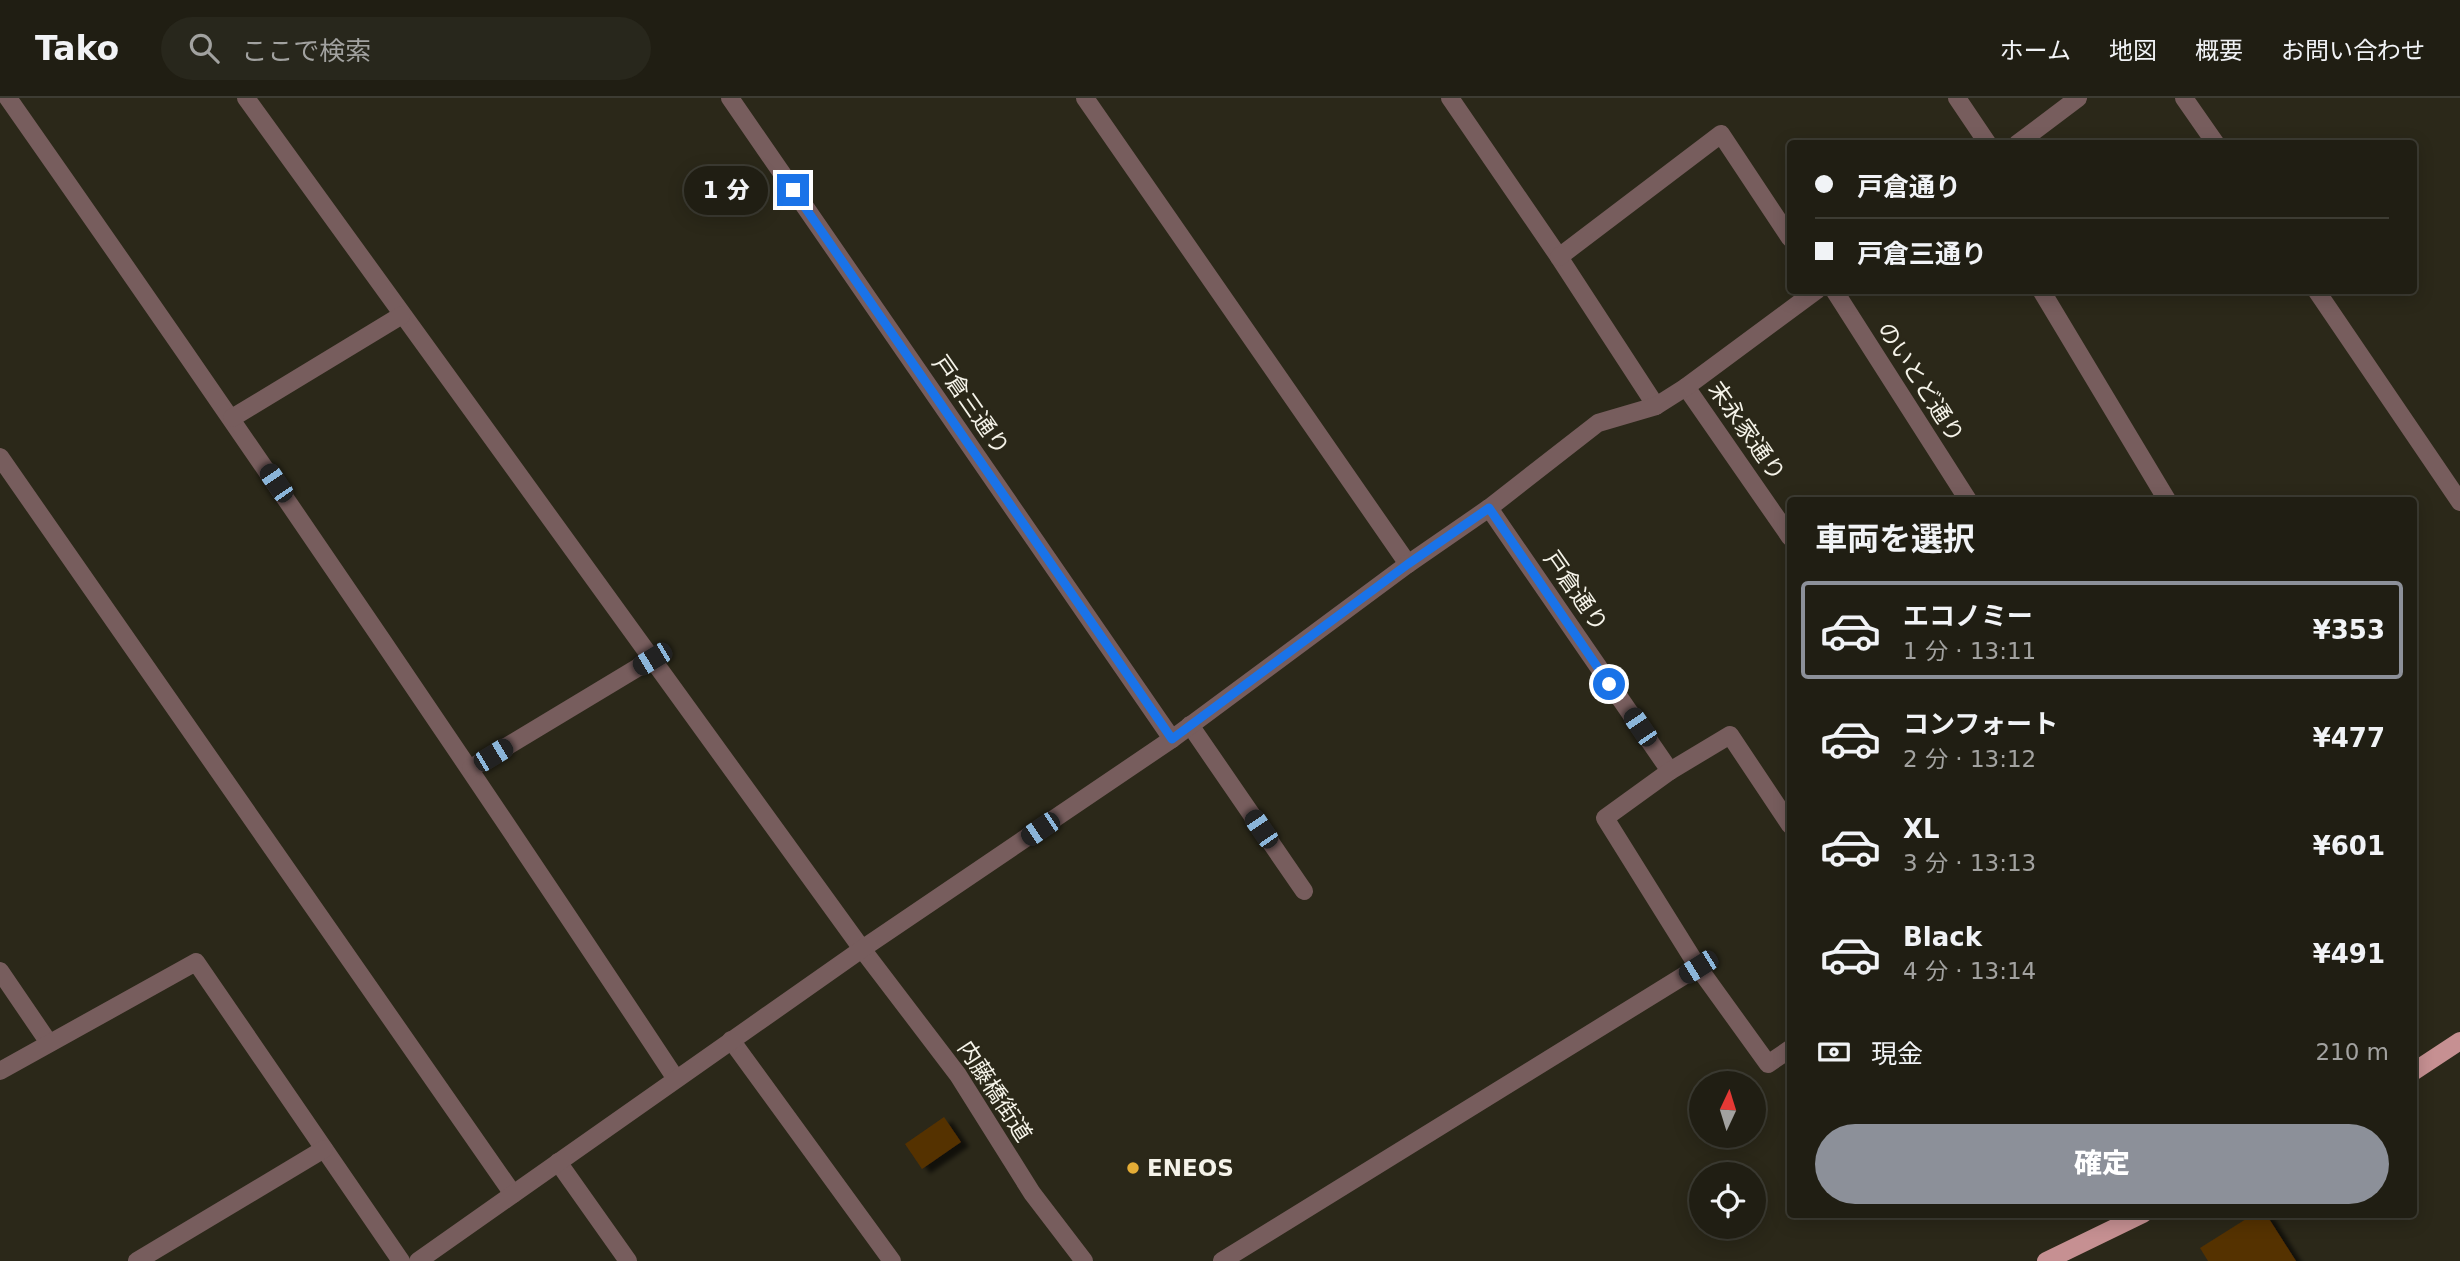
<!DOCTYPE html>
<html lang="ja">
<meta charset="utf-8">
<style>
:root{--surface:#201e13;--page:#28271c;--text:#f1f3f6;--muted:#a2a2a0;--line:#3d3c33;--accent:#8c9099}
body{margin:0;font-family:"DejaVu Sans","Noto Sans JP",sans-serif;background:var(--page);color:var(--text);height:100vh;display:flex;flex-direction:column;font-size:26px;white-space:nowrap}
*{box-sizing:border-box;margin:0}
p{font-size:23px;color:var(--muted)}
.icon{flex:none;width:38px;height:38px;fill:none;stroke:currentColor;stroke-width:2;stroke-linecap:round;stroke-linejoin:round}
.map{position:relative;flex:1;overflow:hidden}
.panel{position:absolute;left:1787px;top:399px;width:630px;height:721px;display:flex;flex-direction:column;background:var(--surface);border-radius:7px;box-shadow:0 4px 18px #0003,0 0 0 2px var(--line)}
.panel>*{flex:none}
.top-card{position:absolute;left:1787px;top:42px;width:630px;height:154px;border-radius:7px;box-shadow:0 4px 18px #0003,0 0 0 2px var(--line);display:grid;align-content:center;height:154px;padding:0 28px;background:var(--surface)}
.needle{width:46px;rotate:4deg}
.controls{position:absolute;left:1689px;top:973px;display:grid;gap:14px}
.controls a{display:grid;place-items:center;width:77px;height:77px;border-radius:50%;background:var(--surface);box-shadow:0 4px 18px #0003,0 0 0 2px var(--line);font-size:35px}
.end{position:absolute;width:32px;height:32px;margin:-16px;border:9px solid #1a73e8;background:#fff;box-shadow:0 0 0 4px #fff}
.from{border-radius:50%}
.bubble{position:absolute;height:49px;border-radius:24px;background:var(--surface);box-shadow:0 4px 18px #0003,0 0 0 2px var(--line);font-size:23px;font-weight:800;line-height:49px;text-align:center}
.car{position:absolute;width:21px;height:42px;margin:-21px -10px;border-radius:9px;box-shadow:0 0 5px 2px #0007;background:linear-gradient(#222 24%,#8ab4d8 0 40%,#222 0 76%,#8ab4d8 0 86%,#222 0)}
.top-card b{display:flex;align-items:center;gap:24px;height:66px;font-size:26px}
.top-card b+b{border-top:2px solid var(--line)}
.top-card i{width:18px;height:18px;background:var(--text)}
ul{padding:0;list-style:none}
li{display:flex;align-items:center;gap:21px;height:98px;margin:0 14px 10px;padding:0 14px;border:4px solid transparent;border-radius:7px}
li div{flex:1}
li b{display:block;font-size:26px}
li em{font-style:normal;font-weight:800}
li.current{border-color:var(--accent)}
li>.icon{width:63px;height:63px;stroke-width:1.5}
h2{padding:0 28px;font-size:32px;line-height:84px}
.pay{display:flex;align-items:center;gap:18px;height:77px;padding:0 28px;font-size:26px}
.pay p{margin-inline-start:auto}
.action{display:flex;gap:14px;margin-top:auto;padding:14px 28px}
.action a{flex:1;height:80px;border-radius:42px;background:var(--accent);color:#fff;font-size:28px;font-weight:800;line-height:80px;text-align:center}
header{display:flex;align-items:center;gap:42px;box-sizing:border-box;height:98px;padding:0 35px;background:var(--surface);border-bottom:2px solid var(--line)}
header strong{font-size:33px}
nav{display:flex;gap:38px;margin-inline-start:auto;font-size:24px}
.search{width:490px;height:63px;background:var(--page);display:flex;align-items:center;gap:18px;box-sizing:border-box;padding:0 24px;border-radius:38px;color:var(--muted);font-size:26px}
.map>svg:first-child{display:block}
.building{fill:#553101;filter:url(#shadow)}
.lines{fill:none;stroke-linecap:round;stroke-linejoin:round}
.minor{stroke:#775d5d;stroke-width:18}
.major{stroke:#c69092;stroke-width:18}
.route{stroke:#1a73e8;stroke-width:9}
.poi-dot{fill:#e5ad36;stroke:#2b2819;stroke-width:2.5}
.labels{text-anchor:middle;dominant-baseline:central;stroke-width:5;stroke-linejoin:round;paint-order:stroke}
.street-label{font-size:23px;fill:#f5f3e9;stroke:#2b2819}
.poi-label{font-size:23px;font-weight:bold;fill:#f5f3e9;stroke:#2b2819;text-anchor:start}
</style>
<header>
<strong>Tako</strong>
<div class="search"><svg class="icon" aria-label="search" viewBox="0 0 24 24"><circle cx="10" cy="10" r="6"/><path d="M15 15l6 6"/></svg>ここで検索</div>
<nav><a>ホーム</a><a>地図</a><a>概要</a><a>お問い合わせ</a></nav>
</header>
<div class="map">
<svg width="2460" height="1163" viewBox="0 0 2460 1163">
<defs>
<filter id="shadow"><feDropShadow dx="8" dy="4.5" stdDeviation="2" flood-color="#0009"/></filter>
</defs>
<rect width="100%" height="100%" fill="#2b2819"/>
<!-- building -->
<g class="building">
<polygon points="944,1019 961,1044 922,1071 905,1046"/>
<polygon points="2254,1116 2266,1116 2296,1163 2208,1163 2200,1150"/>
</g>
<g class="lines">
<!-- minor -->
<g class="minor">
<path d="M 8,0 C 235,324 458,651 676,981"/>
<polyline points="246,0 862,851 958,977 1032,1095 1084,1163"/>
<polyline points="730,0 1172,641"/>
<polyline points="1085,0 1408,466"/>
<polyline points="1450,0 1559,159 1656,308"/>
<polyline points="1957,0 1988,46"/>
<polyline points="2184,0 2216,46"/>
<polyline points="2017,46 2078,0"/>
<polyline points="1559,159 1721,36 1790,140"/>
<polyline points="1834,192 1968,402"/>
<polyline points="2041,192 2167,402"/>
<polyline points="2316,192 2460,404"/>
<polyline points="1686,289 1790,439"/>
<polyline points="232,320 402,217"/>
<polyline points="0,359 513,1096"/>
<polyline points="1489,410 1670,673"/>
<polyline points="1190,627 1304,793"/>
<polyline points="471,670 652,561"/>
<polyline points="1790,727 1730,637 1670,673 1605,720 1698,869 1768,966 1790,951"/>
<polyline points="0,873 49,945"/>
<polyline points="731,942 892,1163"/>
<polyline points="0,973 196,864 401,1163"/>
<polyline points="558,1064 628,1163"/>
<polyline points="137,1163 324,1051"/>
<polyline points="418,1163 862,851 1172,641 1408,466 1489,410 1598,325 1656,308 1686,289 1817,192"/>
<polyline points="1222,1163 1698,869"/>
</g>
<!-- major -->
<g class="major">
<polyline points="2413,974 2460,943"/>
<polyline points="2046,1163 2143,1116"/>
</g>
</g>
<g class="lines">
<!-- route -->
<polyline class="route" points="793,92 1172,641 1408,466 1489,410 1609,586"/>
</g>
<!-- markers -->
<circle class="poi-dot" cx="1133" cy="1070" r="7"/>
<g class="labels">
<!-- street labels -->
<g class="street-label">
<text transform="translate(1921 284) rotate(57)">のいとど通り</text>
<text transform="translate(971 307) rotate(55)">戸倉三通り</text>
<text transform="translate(1747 333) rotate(55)">末永家通り</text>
<text transform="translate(1576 493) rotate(55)">戸倉通り</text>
<text transform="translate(995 993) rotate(57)">内藤橋街道</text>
</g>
<!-- poi labels -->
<g class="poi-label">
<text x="1147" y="1070">ENEOS</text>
</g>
</g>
</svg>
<div class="controls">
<a><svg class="needle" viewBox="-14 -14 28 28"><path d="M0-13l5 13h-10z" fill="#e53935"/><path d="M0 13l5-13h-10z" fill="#a2a2a0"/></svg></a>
<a><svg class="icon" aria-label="locate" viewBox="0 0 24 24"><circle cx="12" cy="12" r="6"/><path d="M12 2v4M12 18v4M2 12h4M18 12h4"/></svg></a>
</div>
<i class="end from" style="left:1609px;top:586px"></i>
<i class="end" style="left:793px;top:92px"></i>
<div class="bubble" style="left:684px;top:68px;width:84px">1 分</div>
<i class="car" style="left:276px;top:385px;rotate:326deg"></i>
<i class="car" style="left:652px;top:561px;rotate:239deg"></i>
<i class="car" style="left:1640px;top:629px;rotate:326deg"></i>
<i class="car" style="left:493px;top:657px;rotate:59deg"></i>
<i class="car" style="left:1040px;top:731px;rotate:236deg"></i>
<i class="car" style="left:1261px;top:731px;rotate:326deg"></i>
<i class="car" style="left:1698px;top:869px;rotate:238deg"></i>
<div class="top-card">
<b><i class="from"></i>戸倉通り</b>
<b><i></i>戸倉三通り</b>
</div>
<section class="panel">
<h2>車両を選択</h2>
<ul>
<li class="current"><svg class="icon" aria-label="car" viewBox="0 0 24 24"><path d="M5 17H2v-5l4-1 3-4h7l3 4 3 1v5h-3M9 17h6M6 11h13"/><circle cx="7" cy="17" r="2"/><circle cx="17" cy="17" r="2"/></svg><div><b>エコノミー</b><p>1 分 · 13:11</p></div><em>¥353</em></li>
<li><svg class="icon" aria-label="car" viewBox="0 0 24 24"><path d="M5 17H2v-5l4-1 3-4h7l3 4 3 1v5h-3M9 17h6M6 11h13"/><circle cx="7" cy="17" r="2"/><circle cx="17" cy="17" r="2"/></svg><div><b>コンフォート</b><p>2 分 · 13:12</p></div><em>¥477</em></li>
<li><svg class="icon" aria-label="car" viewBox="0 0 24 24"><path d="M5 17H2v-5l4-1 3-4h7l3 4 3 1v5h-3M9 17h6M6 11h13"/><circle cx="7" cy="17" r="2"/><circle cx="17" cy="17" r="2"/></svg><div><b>XL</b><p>3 分 · 13:13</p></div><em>¥601</em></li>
<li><svg class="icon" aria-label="car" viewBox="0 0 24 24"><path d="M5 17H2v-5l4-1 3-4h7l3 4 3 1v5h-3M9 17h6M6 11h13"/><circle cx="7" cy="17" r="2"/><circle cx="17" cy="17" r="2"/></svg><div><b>Black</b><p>4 分 · 13:14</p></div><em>¥491</em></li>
</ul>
<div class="pay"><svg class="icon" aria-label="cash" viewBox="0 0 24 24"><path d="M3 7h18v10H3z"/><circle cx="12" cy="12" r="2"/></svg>現金<p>210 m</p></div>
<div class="action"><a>確定</a></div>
</section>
</div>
